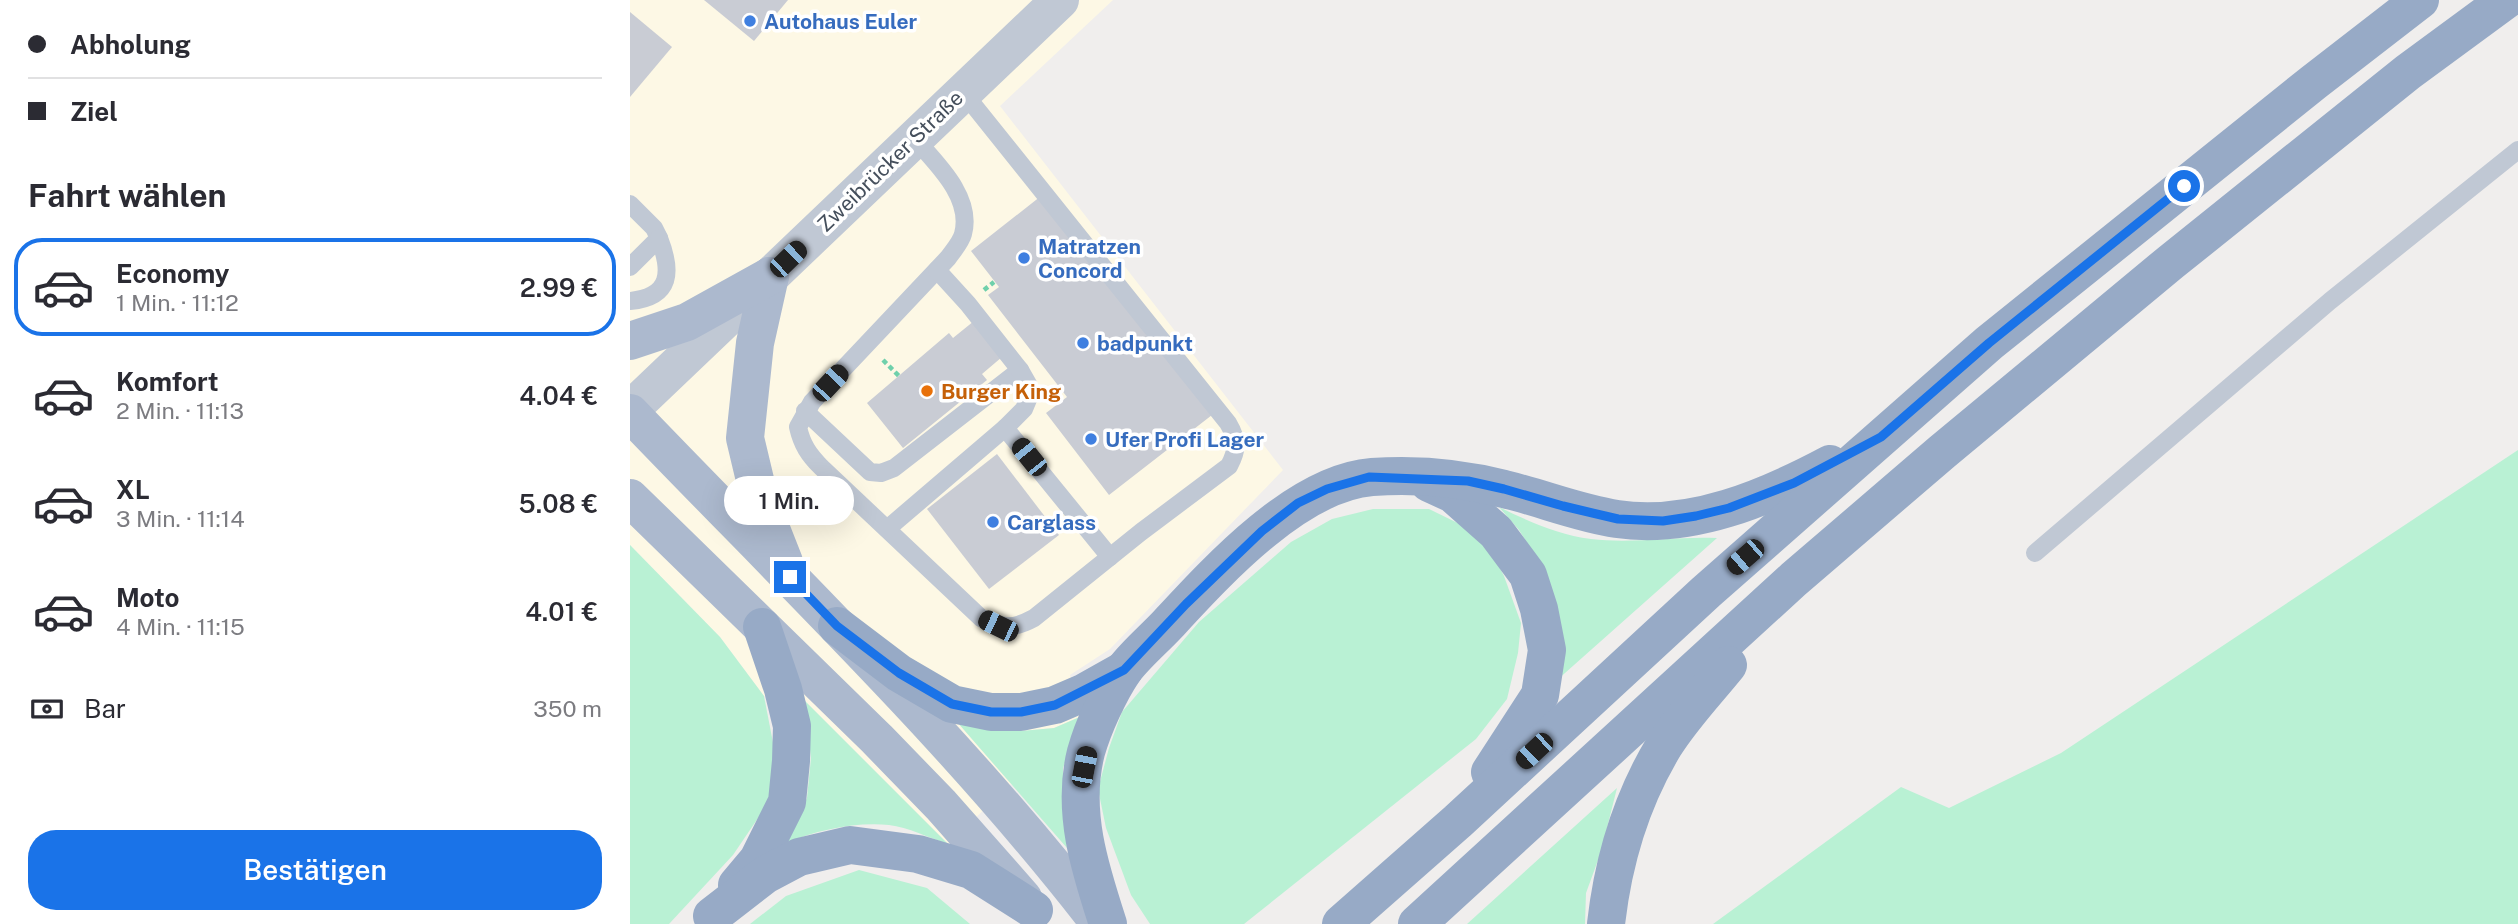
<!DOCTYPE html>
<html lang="de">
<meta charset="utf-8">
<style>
:root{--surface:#fff;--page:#f2f2f3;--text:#2b2b33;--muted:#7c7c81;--line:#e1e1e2;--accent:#1a73e8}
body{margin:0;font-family:"Public Sans",sans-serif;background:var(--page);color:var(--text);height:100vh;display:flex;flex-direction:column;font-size:26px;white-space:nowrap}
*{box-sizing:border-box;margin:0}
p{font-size:23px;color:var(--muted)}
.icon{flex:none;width:38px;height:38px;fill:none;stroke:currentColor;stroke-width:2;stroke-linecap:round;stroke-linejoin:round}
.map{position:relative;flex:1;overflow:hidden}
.sheet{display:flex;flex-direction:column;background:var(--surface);width:630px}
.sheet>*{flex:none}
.top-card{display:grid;align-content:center;height:154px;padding:0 28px;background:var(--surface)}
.end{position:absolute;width:32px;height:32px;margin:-16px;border:9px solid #1a73e8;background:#fff;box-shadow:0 0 0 4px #fff}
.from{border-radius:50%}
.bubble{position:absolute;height:49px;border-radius:24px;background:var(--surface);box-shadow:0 7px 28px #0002;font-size:23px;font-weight:600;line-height:49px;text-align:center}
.car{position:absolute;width:21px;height:42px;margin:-21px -10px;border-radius:9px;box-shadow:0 0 5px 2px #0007;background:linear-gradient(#222 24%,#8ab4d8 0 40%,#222 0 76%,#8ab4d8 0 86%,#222 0)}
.top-card b{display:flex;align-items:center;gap:24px;height:66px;font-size:26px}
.top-card b+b{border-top:2px solid var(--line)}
.top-card i{width:18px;height:18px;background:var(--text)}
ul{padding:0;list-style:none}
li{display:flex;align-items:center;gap:21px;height:98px;margin:0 14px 10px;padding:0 14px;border:4px solid transparent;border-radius:28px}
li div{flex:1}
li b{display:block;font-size:26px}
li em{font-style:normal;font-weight:600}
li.active{border-color:var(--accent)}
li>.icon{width:63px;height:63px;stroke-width:1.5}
h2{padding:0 28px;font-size:32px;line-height:84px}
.pay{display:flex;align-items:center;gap:18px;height:77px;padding:0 28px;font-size:26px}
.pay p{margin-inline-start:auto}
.action{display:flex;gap:14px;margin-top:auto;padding:14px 28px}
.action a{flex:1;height:80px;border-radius:28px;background:var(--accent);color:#fff;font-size:28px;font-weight:600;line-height:80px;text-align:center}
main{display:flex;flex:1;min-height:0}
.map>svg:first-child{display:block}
.commercial{fill:#fdf8e5}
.green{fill:#b9f1d4}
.building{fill:#c9ccd4}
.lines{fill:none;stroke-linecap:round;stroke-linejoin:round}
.path{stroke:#6fd0ab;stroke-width:4.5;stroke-dasharray:5 3.5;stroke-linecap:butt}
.service{stroke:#c0c8d4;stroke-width:18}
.tertiary{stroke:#c0c8d4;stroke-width:38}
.primary{stroke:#acb9ce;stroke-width:38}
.trunk{stroke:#97aac6;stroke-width:38}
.route{stroke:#1a73e8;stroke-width:9}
.shop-dot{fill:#3f7fe0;stroke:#fff;stroke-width:2.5}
.food-dot{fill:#e8710a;stroke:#fff;stroke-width:2.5}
.labels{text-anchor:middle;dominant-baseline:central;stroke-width:7;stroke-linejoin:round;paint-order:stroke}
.shop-label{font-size:21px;font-weight:bold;fill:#366cbe;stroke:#fff;text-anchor:start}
.street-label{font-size:21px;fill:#454f5c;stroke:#fff}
.food-label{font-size:21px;font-weight:bold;fill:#c56008;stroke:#fff;text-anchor:start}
</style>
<main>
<section class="sheet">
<div class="top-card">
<b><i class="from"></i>Abholung</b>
<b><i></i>Ziel</b>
</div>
<h2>Fahrt wählen</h2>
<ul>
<li class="active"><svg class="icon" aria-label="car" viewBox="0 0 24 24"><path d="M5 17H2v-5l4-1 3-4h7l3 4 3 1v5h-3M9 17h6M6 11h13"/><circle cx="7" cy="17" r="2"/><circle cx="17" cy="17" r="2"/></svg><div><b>Economy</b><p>1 Min. · 11:12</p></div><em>2.99 €</em></li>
<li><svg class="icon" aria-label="car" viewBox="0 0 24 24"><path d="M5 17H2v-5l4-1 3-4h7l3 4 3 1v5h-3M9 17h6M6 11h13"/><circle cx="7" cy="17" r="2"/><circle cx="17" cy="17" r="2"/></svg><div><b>Komfort</b><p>2 Min. · 11:13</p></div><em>4.04 €</em></li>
<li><svg class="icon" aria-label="car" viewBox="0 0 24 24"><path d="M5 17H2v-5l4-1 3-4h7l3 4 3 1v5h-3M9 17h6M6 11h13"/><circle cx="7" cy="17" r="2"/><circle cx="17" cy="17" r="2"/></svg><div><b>XL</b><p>3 Min. · 11:14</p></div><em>5.08 €</em></li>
<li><svg class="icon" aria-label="car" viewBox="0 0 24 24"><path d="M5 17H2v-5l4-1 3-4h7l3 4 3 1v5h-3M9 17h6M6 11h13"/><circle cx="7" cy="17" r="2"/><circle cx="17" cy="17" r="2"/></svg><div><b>Moto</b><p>4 Min. · 11:15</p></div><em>4.01 €</em></li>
</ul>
<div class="pay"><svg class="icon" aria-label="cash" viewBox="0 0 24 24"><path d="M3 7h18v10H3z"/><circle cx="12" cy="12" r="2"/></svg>Bar<p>350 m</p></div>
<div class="action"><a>Bestätigen</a></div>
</section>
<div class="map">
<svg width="1888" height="924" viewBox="0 0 1888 924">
<rect width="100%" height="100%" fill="#f0eeed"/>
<!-- commercial -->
<polygon class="commercial" points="0,0 483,0 370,106 653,470 480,649 440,675 452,716 424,728 391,731 322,716 381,784 318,844 174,700 134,696 90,637 0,545"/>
<!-- green -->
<g class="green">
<polygon points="1888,450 1888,924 1083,924 1271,787 1319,808 1431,753"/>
<path d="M 869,507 C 898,521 928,535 961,539 C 1003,544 1045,536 1087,538 L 926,681 L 911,565 L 889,530 Z"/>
<polygon points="743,509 799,509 842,530 860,549 874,576 891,623 888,653 877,699 846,739 614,924 520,924 501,895 476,828 468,789 479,748 492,712 569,622 661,542 702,519"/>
<polygon points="0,545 90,637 134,696 145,753 141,799 103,855 39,924 0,924"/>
<path d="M 174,700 L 318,844 C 299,838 278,827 259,825 C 224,822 188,830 156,843 L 177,798 L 181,758 Z"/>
<polygon points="321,715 391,731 424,728 452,716 433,768 433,810 437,848"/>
<polygon points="987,788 971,852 956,893 955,924 837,924"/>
<polygon points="229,870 297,888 340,924 120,924 156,896"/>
</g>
<!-- building -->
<g class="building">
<polygon points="74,0 158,0 124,41"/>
<polygon points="0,12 42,47 0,97"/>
<polygon points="411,196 582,415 479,495 416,413 437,397 358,295 369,287 341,251"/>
<polygon points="344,321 372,357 352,374 357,380 273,448 237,403 319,333 323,338"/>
<polygon points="367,454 429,535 359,589 297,509"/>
</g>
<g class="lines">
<!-- path -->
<g class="path">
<polyline points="354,290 364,282"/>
<polyline points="253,360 269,376"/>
</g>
<!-- service -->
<g class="service">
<path d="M 284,138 C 306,163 343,197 333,234 C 331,242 323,251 318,258 L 182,402 L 168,427 C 172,445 179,455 191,467 L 351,618 C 372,628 382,630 404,618 L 511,532 L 599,466 C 608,449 608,440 598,423 L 333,92"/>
<polyline points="0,204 24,228 29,238 0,267"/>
<path d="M 0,301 C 42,297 42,271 29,238"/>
<polyline points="175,411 240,472 251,473 264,468 390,370"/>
<polyline points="375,428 480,557"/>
<polyline points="257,529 375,428 394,409 399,397 398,384 390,370 338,304 307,270"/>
<polyline points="1405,553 1700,301 1888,150"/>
</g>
<!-- tertiary -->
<polyline class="tertiary" points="0,410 430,0"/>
<!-- primary -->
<g class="primary">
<polyline points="140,276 125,343 115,438 130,501 154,562"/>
<polyline points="0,341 57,322 140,276"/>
<path d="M 0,413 C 160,580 329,741 470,924"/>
<polyline points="0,498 247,739 311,805 393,898"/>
</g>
<!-- trunk -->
<g class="trunk">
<polyline points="799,483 823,494 866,532 898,575 909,609 917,650 910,695 860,772"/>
<polyline points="207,626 269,673 322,704 361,712 391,712 425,705 453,693 494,670"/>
<polyline points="107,885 128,860 157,802 161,761 162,726 153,689 132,627"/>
<polyline points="82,916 135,875 169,857 220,845 288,854 341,870 404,910"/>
<path d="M 478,924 C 460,869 441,811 456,752 C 463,727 479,692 494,670 C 506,654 524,639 538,624 C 587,571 667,483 742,477 C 785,474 832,478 874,489 C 912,498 948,513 987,519 C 1061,530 1136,498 1200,464"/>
<polyline points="711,924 828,821 1076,592 1359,343 1684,82 1790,0"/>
<polyline points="787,924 1164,579 1312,452 1541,262 1778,72 1876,0"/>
<path d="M 976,924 C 983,862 1002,799 1034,746 C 1052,717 1077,691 1098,665"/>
</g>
</g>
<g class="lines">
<!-- route -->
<polyline class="route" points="160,577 207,626 269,673 322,704 361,712 391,712 425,705 494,670 556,604 632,531 668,503 697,489 739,477 838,481 874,489 933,506 988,519 1033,521 1066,516 1099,508 1164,483 1251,437 1359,343 1554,186"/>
</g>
<!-- markers -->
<g class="shop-dot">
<circle cx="120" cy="21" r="7"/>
<circle cx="394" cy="258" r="7"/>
<circle cx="453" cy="343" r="7"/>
<circle cx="461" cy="439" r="7"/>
<circle cx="363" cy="522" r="7"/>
</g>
<circle class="food-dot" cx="297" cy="391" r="7"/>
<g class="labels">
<!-- shop labels -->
<g class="shop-label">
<text x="134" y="21">Autohaus Euler</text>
<text x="408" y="246">Matratzen<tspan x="408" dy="24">Concord</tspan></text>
<text x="467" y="343">badpunkt</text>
<text x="475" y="439">Ufer Profi Lager</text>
<text x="377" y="522">Carglass</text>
</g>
<!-- street labels -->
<g class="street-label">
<text transform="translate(260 161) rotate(-44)">Zweibrücker Straße</text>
</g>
<!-- food labels -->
<g class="food-label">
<text x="311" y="391">Burger King</text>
</g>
</g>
</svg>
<i class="end from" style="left:1554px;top:186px"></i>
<i class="end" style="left:160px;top:577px"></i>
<div class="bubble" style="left:94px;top:476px;width:130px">1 Min.</div>
<i class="car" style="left:158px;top:259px;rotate:46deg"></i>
<i class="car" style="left:200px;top:383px;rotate:43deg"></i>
<i class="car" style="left:399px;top:457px;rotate:321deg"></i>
<i class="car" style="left:1115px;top:557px;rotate:229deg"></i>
<i class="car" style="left:368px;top:626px;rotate:296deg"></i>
<i class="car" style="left:904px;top:751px;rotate:227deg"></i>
<i class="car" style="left:454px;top:767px;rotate:11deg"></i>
</div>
</main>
